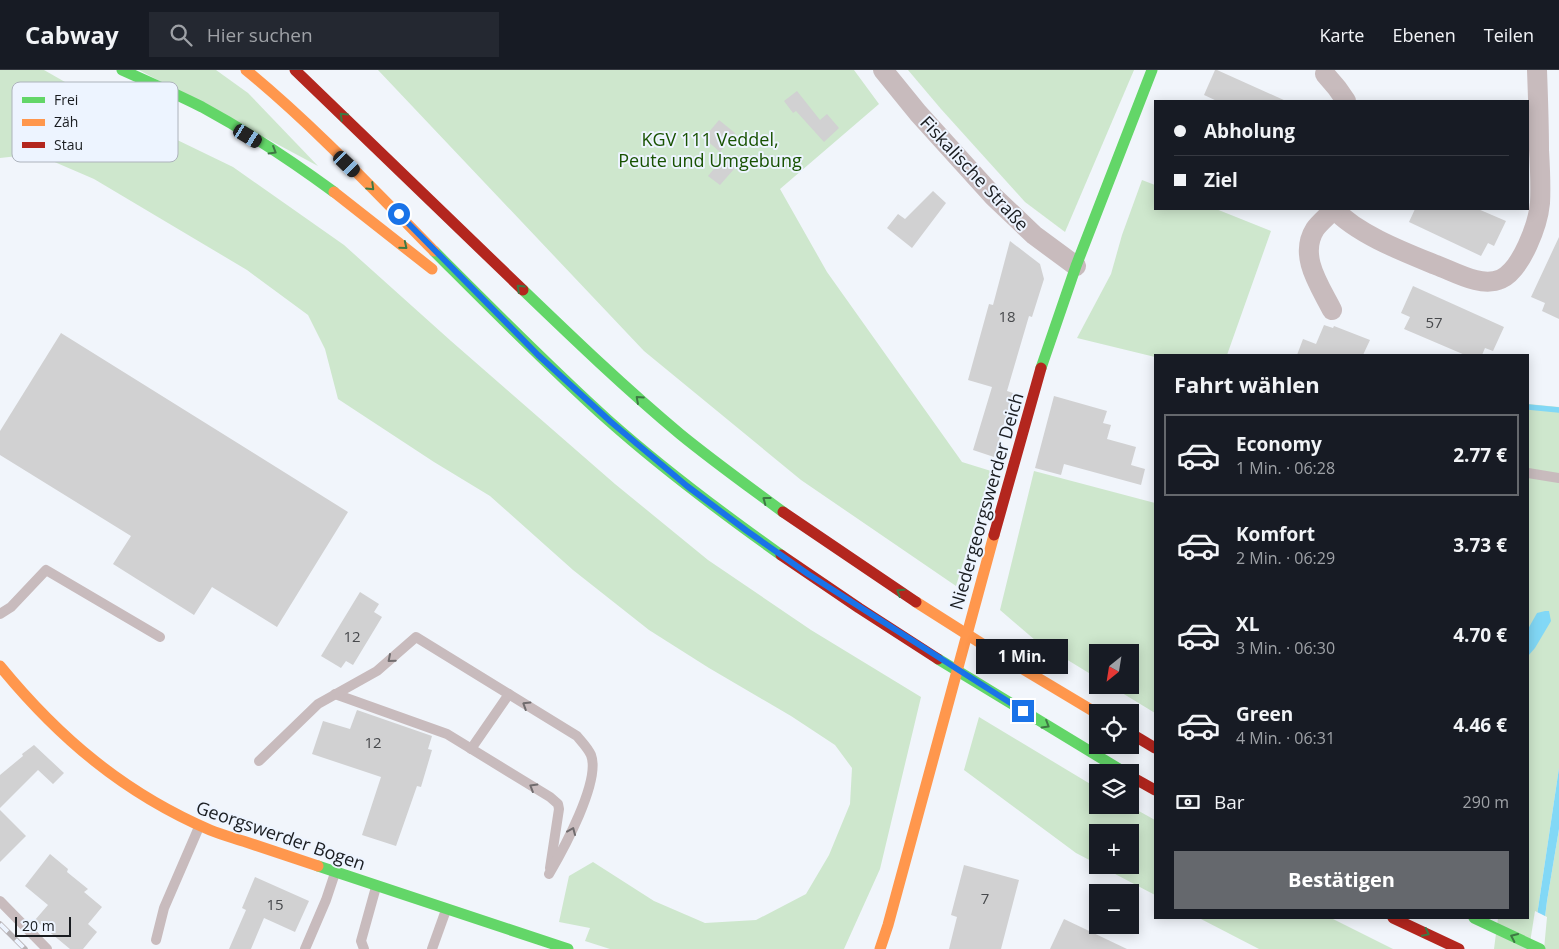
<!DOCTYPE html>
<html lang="de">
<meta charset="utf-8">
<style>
:root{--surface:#171b24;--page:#242831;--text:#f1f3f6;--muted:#9ea1a6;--line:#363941;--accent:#65686d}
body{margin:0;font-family:"Open Sans",sans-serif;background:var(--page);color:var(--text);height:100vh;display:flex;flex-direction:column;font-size:19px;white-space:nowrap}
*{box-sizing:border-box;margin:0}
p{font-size:16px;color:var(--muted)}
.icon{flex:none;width:28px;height:28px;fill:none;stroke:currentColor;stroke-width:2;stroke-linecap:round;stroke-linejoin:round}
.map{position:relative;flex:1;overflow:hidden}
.side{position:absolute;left:1154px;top:284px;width:375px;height:565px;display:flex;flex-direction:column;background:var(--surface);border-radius:0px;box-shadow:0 2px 12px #0003}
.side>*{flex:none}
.guide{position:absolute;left:1154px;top:30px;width:375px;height:110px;border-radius:0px;box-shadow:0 2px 12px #0003;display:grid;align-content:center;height:110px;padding:0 20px;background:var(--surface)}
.needle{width:32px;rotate:210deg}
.tools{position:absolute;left:1089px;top:574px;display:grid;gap:10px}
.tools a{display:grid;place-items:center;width:50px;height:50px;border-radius:0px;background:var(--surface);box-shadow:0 2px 12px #0003;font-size:25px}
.scale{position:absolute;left:15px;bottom:12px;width:56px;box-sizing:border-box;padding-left:5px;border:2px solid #191c20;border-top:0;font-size:14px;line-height:18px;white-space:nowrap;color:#191c20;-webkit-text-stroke:4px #edf4ff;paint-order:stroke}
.end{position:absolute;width:22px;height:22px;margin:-11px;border:6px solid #1a73e8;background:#fff;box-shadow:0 0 0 2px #fff}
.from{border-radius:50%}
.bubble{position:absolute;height:35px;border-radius:0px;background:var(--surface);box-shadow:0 2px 12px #0003;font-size:16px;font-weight:700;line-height:35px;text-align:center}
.car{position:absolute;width:15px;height:30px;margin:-15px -8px;border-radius:6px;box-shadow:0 0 4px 1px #0007;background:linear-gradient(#222 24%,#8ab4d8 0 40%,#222 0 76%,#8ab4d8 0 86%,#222 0)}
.guide b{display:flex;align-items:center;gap:18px;height:48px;font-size:19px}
.guide b+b{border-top:1px solid var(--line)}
.guide i{width:12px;height:12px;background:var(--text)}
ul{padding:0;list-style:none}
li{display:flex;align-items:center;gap:15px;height:82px;margin:0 10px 8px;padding:0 10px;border:2px solid transparent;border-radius:0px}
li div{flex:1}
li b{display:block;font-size:19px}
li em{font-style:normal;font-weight:700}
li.on{border-color:var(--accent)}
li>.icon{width:45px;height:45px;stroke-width:1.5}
h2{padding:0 20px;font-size:22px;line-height:60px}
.pay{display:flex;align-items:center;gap:12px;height:55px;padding:0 20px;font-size:19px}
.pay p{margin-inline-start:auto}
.action{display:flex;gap:10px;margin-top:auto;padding:10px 20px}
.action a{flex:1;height:58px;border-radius:0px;background:var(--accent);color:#fff;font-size:20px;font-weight:700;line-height:58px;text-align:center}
header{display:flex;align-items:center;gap:30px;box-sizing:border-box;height:70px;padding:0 25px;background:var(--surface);border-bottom:1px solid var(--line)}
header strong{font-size:24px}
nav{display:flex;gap:28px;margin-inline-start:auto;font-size:18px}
.search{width:350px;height:45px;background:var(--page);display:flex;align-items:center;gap:12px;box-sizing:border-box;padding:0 18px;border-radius:0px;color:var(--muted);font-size:19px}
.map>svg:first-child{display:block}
.green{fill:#cee7cd}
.water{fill:#82d8f6}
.pier{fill:#f1f5fb}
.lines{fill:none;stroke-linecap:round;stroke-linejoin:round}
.stream{stroke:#82d8f6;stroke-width:5.5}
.building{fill:#d1d1d2}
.lane{stroke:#c8bbbd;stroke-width:10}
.street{stroke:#c8bbbd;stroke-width:20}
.fast{stroke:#63d668;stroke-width:11}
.slow{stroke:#ff974d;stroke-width:11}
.jam{stroke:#b3261e;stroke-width:11}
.rail-casing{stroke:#b6b2b5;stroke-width:5.5}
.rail{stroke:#edf4ff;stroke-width:4;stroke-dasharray:11;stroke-linecap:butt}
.oneway{stroke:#3e7944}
.oneway2{stroke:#706c6e}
.route{stroke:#1a73e8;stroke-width:6}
.labels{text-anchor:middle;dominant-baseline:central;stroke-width:4;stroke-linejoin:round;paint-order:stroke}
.number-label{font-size:15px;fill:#47494c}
.park-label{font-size:18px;fill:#185202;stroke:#edf4ff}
.street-label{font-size:18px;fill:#191c20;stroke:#edf4ff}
.key{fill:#edf4ff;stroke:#adb3bc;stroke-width:1}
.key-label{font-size:14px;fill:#191c20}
</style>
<header>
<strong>Cabway</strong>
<div class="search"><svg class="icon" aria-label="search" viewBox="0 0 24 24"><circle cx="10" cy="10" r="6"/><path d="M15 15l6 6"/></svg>Hier suchen</div>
<nav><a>Karte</a><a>Ebenen</a><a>Teilen</a></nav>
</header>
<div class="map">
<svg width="1559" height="879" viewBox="0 0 1559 879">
<rect width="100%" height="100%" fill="#f1f5fb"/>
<!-- green -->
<g class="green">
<polygon points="0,0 44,0 107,36 233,97 344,175 451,271 615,414 708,490 811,560 921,627 880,799 844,879 610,879 585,871 590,858 559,852 569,806 593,792 654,831 705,853 756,850 806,824 829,785 850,734 852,698 835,675 791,646 709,598 649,560 573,500 490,426 434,392 338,329 325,279 308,245 247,200 94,109 36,84 0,88"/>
<polygon points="139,0 216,0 248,23 318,96"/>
<polygon points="378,0 854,0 879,34 780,119 827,202 962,392 991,401 956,516 801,410 644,281"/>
<polygon points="908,0 1134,0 1065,162 1025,132 941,39"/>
<polygon points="1142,110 1155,115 1155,139 1216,139 1271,161 1227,285 1155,285 1155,287 1077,268 1111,204 1122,165"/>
<polygon points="1528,334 1559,337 1559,698 1532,879 1494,879 1498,848 1528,848"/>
<polygon points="1034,401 1155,433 1155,643 1109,615 1130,615 1130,582 1098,582 1097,608 1035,570 1000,540"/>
<polygon points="979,647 1097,718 1098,735 1128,735 1155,750 1155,825 1098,795 1130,795 1130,762 1098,762 1097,794 1076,783 964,700"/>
<polygon points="1559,759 1559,879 1541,879 1547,831"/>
<polygon points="1199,848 1331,848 1393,879 1259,879"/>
</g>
<!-- water -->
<g class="water">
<polygon points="1545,541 1549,541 1551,551 1535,578 1528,586 1528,559 1537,543"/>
<polygon points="1559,698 1559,759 1547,831 1541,879 1532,879"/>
</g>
<!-- pier -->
<polygon class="pier" points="1535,841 1547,847 1544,879 1529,879"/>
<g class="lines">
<!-- stream -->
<polyline class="stream" points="1528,337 1559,340"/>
</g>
<!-- building -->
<g class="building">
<polygon points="1215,0 1217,0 1286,31 1217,31 1204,25"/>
<polygon points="797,21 820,50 827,44 839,58 824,72 796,41 793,43 784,31"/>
<polygon points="719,50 735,63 720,82 704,68"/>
<polygon points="723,88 735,98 720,115 708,106"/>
<polygon points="933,121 946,133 912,178 887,158 898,144 905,149"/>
<polygon points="1415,139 1478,139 1506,151 1494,176 1488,173 1481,186 1409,152"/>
<polygon points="1559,167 1559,249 1542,241 1545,233 1531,227"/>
<polygon points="1010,171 1040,194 1044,209 1032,247 1029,246 1007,321 1013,323 994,387 973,380 992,317 968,310 989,234 993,235"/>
<polygon points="1413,216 1504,257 1493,281 1485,278 1482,285 1465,285 1404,259 1410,247 1401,243"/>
<polygon points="1324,255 1333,258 1334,256 1370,270 1363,285 1297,285 1303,269 1316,274"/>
<polygon points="61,263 348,442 277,557 212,517 194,545 113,494 131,466 0,385 0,361"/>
<polygon points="1054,326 1107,341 1103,353 1111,355 1107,369 1136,377 1131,395 1145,399 1141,415 1064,394 1061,405 1035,398"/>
<polygon points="360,522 379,534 374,542 382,547 353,595 346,591 341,598 321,586"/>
<polygon points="357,640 432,666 428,679 432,680 421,717 417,716 396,776 362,765 381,707 312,684 323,651 350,659"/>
<polygon points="34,675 64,703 53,714 38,700 0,738 0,705 23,686 22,684"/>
<polygon points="0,740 26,766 0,792"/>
<polygon points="50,784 68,799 67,802 88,819 84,822 102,837 88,854 97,862 83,879 70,879 35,850 48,835 25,816"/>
<polygon points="964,795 1019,810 1001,879 949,879 957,847 951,845"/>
<polygon points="255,807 309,831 295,862 264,848 251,879 229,879 246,840 242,838"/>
<polygon points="1064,849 1127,879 1050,879"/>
</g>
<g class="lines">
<!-- lane -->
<g class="lane">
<polyline points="1528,403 1559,408"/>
<polyline points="0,544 11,537 46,500 160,567"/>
<polyline points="335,624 447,664 550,727 558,734 559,739 550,798"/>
<polyline points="471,679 509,624"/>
<path d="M 259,691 L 318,634 L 377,601 L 416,567 L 577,666 C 581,671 588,678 591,685 C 601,711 563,780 549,804"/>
<polyline points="0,831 47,879"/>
<polyline points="156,870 164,838 199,757"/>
<polyline points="305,879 326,830 335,803"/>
<polyline points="364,879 361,871 376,817"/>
<polyline points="432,879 446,840"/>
</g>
<!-- street -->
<g class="street">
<polyline points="883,0 918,43 994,127 1034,165 1076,196"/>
<polyline points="1325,4 1337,18 1346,31"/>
<path d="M 1334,139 C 1357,164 1404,182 1436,195 C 1455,202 1481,218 1501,209 C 1522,199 1538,154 1540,133 C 1541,115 1540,97 1539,80 C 1539,53 1538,27 1537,0"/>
<path d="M 1332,240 C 1320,216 1298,186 1315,159 C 1320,152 1328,146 1334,139"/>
</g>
<!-- fast -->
<g class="fast">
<path d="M 122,0 C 149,12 176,24 202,37 C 248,62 292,91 334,122"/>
<path d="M 434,181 C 491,238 548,296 608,350 C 663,399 722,443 781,485"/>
<path d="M 523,220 C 574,269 625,318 680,364 C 713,391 748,416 783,442"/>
<polyline points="1041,298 1076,196 1152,0"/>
<polyline points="938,589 1124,702"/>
<polyline points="318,796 568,879"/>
<polyline points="1474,848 1540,879"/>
</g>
<!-- slow -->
<g class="slow">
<path d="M 246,0 C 313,55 373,119 434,181"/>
<polyline points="334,122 432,199"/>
<polyline points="916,532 998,584 1098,644"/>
<path d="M 0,596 C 59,668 124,723 210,760 C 222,765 234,768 246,772 C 270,780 294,788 318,796"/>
<polyline points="880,879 888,855 994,465"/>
</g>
<!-- jam -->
<g class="jam">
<polyline points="295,0 523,220"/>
<polyline points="783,442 916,532"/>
<polyline points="994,465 1041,298"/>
<polyline points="781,485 859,538 938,589"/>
<polyline points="1130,663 1155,678"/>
<polyline points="1130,706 1155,720"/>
<polyline points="1393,848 1459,879"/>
</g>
<defs>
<polyline id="rail" points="0,854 25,879"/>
</defs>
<!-- rail casing -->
<use href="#rail" class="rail-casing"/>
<!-- rail -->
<use href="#rail" class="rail"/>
</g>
<!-- one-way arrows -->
<defs><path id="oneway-chevron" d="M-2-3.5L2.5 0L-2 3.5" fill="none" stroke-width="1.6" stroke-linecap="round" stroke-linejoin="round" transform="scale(1.25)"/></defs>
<g class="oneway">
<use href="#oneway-chevron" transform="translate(343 46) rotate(-136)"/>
<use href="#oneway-chevron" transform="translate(273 81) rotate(31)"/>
<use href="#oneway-chevron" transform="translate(371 117) rotate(44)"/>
<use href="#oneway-chevron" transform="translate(404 176) rotate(39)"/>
<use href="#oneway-chevron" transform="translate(520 218) rotate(-136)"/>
<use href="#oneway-chevron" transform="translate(639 329) rotate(-138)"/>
<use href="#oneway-chevron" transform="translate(766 430) rotate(-143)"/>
<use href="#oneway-chevron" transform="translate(900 522) rotate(-147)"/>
<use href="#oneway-chevron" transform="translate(1046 655) rotate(31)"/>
<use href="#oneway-chevron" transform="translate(1426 863) rotate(26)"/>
<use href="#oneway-chevron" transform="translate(1514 867) rotate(-155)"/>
</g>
<g class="oneway2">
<use href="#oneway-chevron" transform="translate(391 589) rotate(139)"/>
<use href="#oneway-chevron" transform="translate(526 635) rotate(-148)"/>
<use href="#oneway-chevron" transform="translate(533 717) rotate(-149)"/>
<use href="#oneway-chevron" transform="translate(572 761) rotate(-67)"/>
</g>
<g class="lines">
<!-- route -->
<polyline class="route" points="399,144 538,285 611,352 687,416 747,461 808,504 1023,641"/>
</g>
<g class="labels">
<!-- number labels -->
<g class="number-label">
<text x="1007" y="246">18</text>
<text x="1434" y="252">57</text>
<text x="352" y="566">12</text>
<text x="373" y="672">12</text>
<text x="985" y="828">7</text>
<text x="275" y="834">15</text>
</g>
<!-- park labels -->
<g class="park-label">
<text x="710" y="69">KGV 111 Veddel,<tspan x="710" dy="21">Peute und Umgebung</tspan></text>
</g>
<!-- street labels -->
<g class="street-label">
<text transform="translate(975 103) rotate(47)">Fiskalische Straße</text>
<text transform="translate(986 431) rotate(-74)">Niedergeorgswerder Deich</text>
<text transform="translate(281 765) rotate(19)">Georgswerder Bogen</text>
</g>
</g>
<!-- legend -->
<rect x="12" y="12" width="166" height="80" rx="8" class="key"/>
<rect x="22" y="27" width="23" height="6" fill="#63d668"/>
<rect x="22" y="49" width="23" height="7" fill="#ff974d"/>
<rect x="22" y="72" width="23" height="6" fill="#b3261e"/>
<g class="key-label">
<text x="54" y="35">Frei</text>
<text x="54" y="57">Zäh</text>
<text x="54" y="80">Stau</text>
</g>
</svg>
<div class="tools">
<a><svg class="needle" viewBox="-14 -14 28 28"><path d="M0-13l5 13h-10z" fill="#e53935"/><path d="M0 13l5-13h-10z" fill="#9ea1a6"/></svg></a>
<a><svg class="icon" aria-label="locate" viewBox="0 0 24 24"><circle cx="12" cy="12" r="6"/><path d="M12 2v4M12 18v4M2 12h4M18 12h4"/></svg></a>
<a><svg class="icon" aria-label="layers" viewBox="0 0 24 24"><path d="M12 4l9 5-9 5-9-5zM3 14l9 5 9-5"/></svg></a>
<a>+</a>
<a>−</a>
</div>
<div class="scale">20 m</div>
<i class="end from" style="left:399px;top:144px"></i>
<i class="end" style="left:1023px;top:641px"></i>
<div class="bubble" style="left:976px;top:569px;width:92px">1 Min.</div>
<i class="car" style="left:248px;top:66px;rotate:121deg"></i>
<i class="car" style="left:347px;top:94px;rotate:134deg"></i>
<div class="guide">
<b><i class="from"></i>Abholung</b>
<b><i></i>Ziel</b>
</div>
<section class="side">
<h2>Fahrt wählen</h2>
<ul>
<li class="on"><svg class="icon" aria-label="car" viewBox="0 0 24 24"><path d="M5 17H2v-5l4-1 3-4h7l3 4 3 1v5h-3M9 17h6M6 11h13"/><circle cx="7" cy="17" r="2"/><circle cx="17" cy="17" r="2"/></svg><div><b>Economy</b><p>1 Min. · 06:28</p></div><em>2.77 €</em></li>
<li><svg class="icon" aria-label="car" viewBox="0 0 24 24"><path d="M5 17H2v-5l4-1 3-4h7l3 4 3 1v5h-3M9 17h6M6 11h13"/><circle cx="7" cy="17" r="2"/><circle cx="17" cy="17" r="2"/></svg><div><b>Komfort</b><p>2 Min. · 06:29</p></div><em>3.73 €</em></li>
<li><svg class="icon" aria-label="car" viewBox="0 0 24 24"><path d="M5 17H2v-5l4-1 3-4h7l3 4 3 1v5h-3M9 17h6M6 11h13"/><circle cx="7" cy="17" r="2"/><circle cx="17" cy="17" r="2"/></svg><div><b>XL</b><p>3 Min. · 06:30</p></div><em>4.70 €</em></li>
<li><svg class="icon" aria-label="car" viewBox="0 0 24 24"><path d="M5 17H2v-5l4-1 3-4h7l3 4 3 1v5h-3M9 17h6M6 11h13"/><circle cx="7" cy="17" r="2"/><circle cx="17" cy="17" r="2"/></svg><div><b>Green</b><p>4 Min. · 06:31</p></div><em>4.46 €</em></li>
</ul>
<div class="pay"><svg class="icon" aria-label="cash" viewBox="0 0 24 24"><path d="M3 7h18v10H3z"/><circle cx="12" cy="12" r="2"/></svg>Bar<p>290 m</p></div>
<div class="action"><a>Bestätigen</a></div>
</section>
</div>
